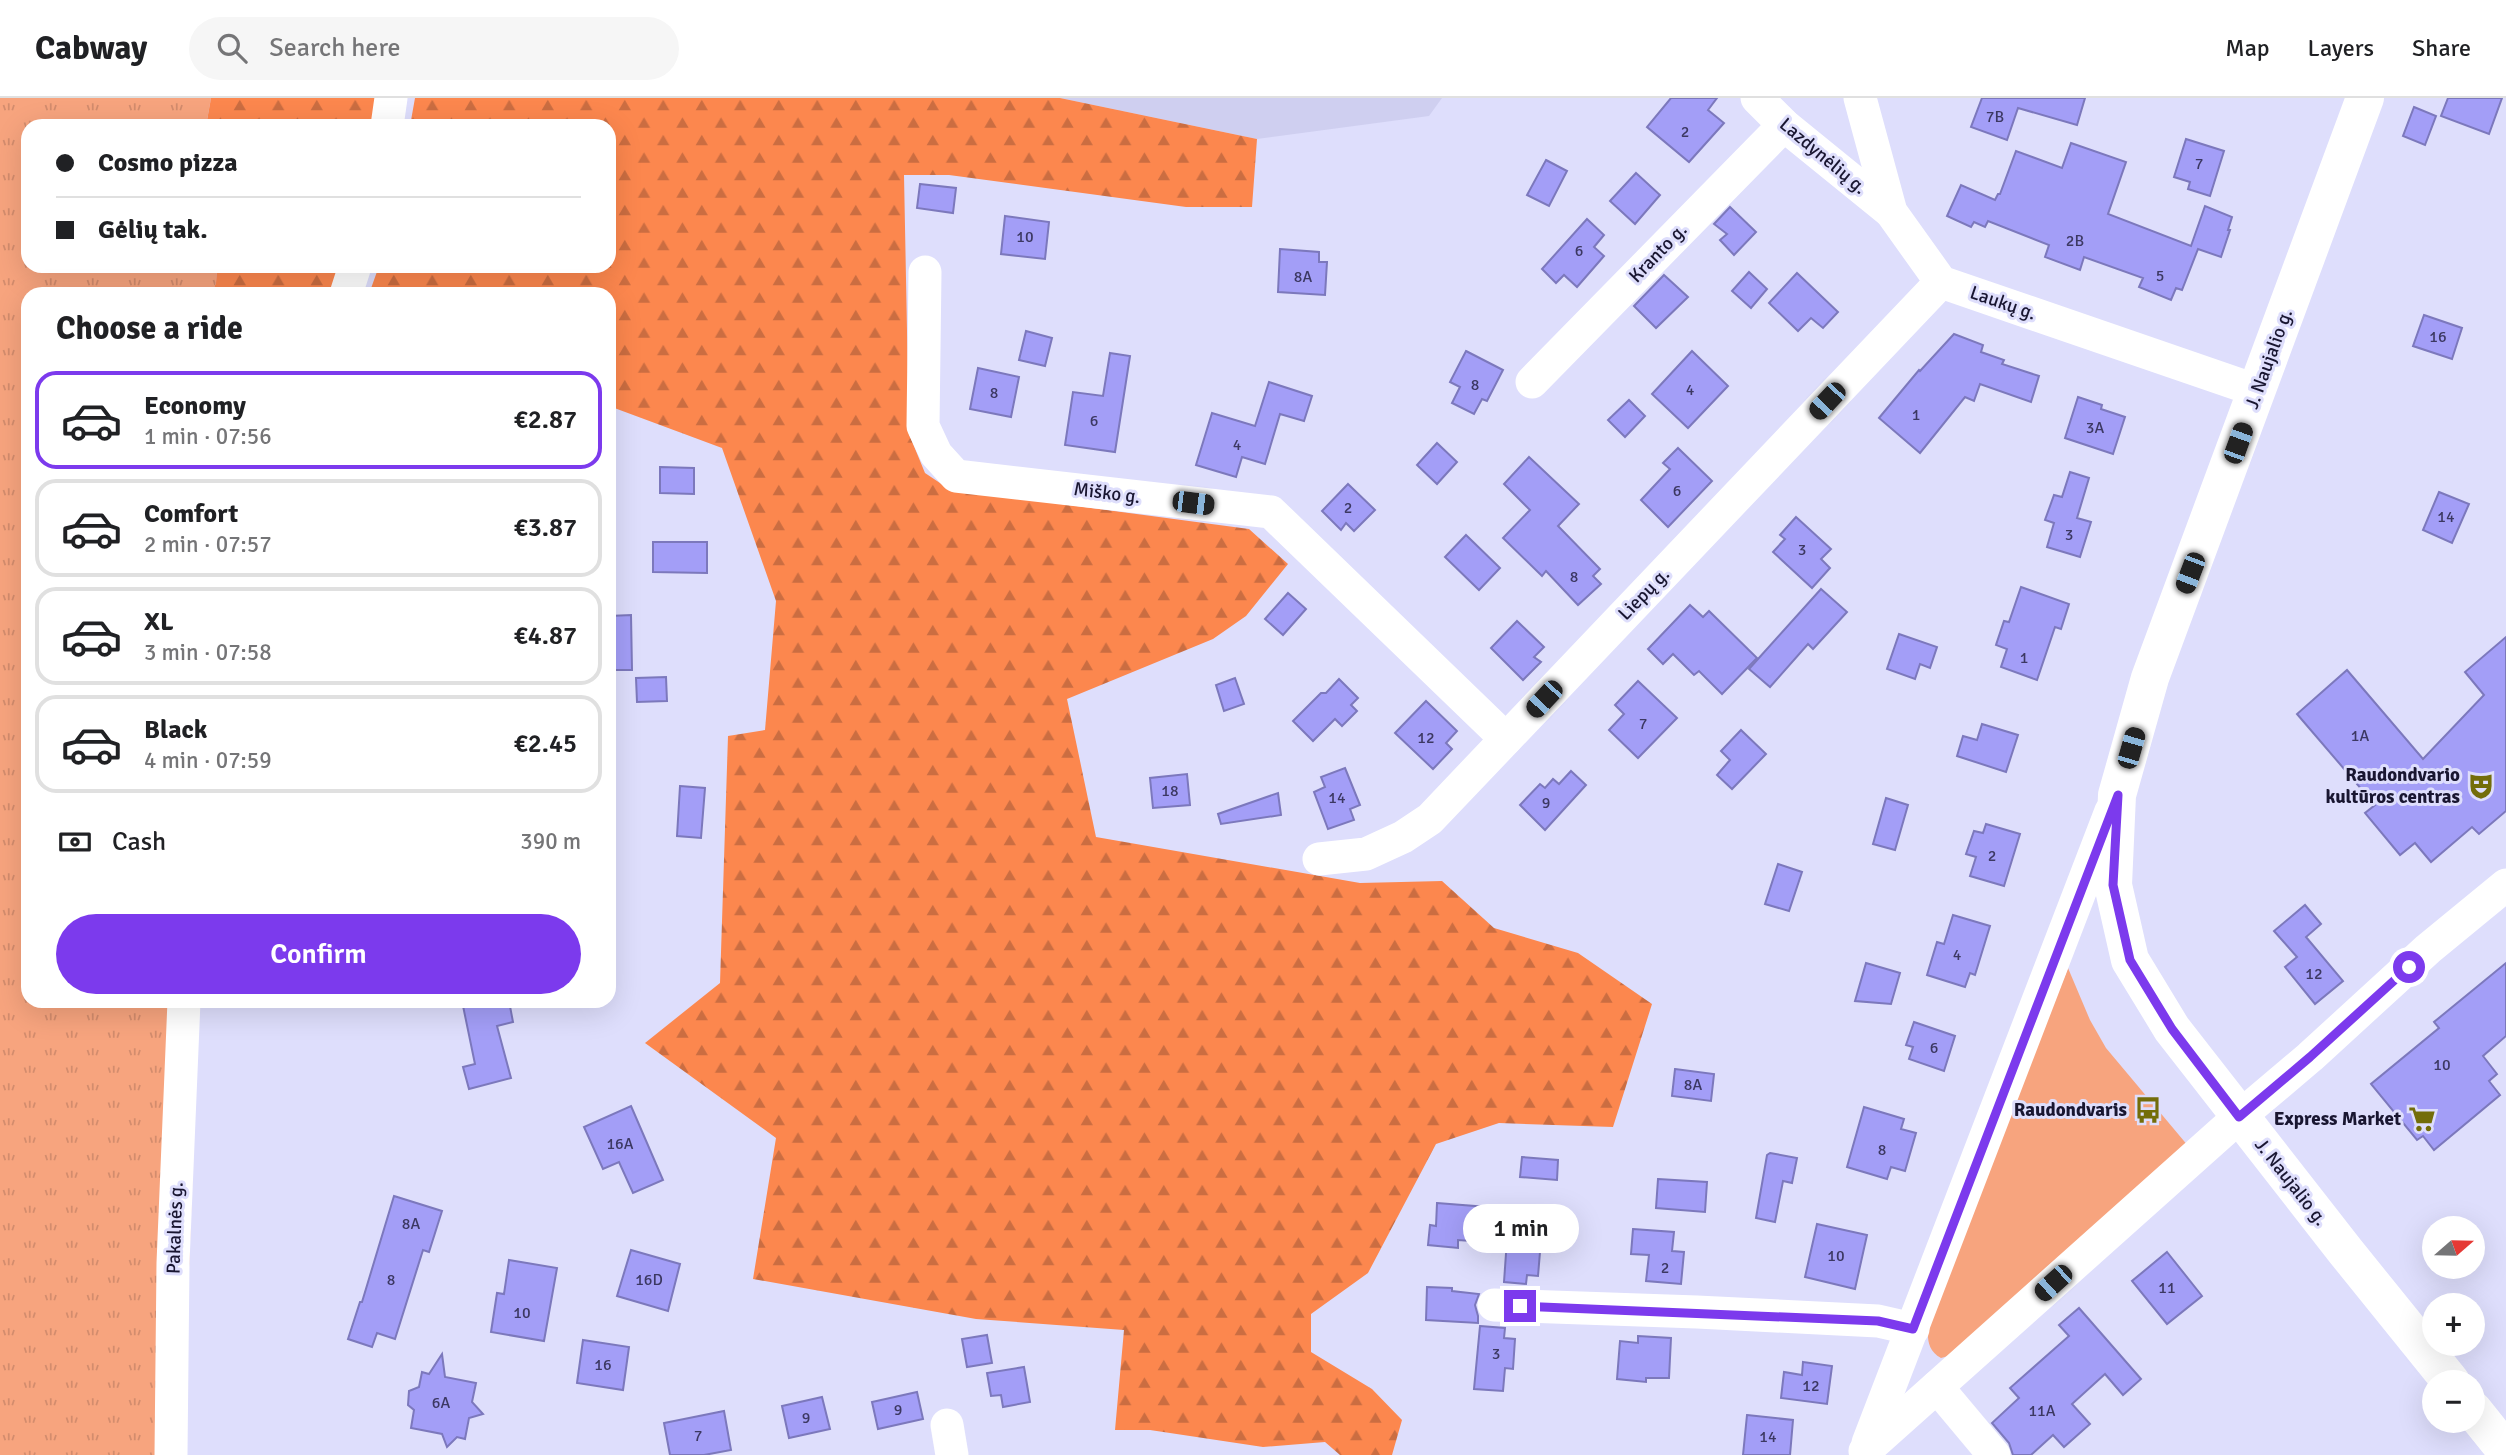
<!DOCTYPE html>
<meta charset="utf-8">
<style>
:root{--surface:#fff;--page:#f6f6f6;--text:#202124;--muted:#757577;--line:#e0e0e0;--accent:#7c3aed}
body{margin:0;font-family:Signika,sans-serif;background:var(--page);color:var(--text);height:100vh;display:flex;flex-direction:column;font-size:26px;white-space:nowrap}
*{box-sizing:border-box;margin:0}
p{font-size:23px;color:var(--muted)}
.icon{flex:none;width:38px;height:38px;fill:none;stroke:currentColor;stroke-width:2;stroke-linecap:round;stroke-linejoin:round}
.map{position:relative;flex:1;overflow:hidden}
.side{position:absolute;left:21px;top:189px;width:595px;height:721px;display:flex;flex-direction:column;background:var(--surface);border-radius:21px;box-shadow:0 7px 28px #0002}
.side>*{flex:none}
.banner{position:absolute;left:21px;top:21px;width:595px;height:154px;border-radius:21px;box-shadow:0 7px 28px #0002;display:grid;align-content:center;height:154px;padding:0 35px;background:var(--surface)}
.needle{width:46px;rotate:70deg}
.buttons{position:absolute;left:2422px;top:1118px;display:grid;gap:14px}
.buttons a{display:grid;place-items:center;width:63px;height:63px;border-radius:50%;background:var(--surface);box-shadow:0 7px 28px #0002;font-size:35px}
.end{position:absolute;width:32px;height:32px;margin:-16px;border:9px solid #7c3aed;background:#fff;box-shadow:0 0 0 4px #fff}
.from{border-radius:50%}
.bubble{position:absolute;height:49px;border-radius:24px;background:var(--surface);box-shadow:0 7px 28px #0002;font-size:23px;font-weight:600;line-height:49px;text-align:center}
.car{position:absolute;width:21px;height:42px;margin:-21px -10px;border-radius:9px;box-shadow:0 0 5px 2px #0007;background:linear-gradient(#222 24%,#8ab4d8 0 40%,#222 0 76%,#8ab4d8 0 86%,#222 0)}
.banner b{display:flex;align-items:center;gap:24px;height:66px;font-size:26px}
.banner b+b{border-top:2px solid var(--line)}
.banner i{width:18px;height:18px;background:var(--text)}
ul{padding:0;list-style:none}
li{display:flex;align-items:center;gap:21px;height:98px;margin:0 14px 10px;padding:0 21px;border:4px solid var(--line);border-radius:21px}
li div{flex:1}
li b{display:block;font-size:26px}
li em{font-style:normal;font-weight:600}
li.on{border-color:var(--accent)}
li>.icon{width:63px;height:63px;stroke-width:1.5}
h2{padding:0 35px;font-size:32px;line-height:84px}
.pay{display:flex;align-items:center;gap:18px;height:77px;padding:0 35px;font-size:26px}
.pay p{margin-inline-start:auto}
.cta{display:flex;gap:14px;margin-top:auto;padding:14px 35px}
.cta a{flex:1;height:80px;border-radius:42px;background:var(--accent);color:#fff;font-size:28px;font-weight:600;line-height:80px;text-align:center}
header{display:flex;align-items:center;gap:42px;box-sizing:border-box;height:98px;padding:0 35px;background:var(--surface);border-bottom:2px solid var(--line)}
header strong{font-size:33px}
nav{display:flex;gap:38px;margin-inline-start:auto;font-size:24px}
.search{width:490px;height:63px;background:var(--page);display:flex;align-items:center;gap:18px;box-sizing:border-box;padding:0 24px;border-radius:38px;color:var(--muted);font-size:26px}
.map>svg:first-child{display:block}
.built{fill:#cfcff0}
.grass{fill:url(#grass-tufts)}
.forest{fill:url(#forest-firs)}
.park{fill:#f7a47e}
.building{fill:#a39ef7;stroke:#7c78bc;stroke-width:2}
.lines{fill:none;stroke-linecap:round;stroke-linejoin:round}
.minor{stroke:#fff;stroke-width:33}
.major{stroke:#fff;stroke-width:38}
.route{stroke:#7c3aed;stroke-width:9}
.labels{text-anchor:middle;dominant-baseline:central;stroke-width:6;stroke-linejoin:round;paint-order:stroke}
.number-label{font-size:16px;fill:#3c3862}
.street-label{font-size:19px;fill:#191631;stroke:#dedefc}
.poi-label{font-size:19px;font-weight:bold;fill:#191631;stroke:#dedefc;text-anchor:end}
</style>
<header>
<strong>Cabway</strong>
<div class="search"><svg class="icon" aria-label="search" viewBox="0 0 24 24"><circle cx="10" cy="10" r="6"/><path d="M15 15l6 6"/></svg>Search here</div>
<nav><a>Map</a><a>Layers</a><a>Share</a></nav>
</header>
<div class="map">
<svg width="2506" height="1357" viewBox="0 0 2506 1357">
<defs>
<pattern id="grass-tufts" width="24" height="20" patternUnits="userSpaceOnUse" patternTransform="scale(1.75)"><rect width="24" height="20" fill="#f7a47e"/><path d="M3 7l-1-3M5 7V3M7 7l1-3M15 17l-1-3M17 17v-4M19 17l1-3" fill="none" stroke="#d38c6d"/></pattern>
<pattern id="forest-firs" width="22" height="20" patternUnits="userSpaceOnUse" patternTransform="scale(1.75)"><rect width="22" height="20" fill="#fc874e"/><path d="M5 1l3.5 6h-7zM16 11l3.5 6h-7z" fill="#cb6d41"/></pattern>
</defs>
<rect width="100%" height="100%" fill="#dedefc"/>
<!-- built -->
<polygon class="built" points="1060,0 1442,0 1429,18 1257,41"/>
<!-- grass -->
<polygon class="grass" points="0,0 211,0 206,28 28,28 28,168 217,168 216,185 211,196 28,196 28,903 199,903 182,1357 0,1357"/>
<!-- forest -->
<g class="forest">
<polygon points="211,0 380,0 375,28 206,28"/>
<polygon points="415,0 1060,0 1257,41 1252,109 1186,109 949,77 904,77 909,336 925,375 949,391 1249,431 1288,466 1246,518 1213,541 1067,601 1096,739 1360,785 1442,783 1494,830 1578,855 1652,906 1613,1029 1499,1025 1436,1046 1368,1175 1311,1216 1311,1254 1372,1291 1402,1322 1392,1357 1340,1357 1325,1344 1263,1349 1150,1332 1115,1332 1124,1232 976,1221 753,1181 776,1040 645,945 720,885 728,638 765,632 776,503 722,350 609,308 609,196 369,196 379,168 609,168 609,28 410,28"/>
<polygon points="217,168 341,168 331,196 211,196 216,185"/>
</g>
<!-- park -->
<path class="park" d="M 2068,870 L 2090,922 L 2106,950 L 2189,1049 L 1952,1257 L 1941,1260 C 1924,1250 1928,1235 1929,1218 Z"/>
<!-- building -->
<g class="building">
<polygon points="1671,0 1717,0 1708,12 1724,25 1689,64 1647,29"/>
<polygon points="1982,0 2085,0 2077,27 2018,10 2007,42 1971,29"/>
<polygon points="2448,0 2502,0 2489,36 2441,18"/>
<polygon points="2414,9 2436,18 2425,47 2403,38"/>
<polygon points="2186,41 2224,53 2210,98 2188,91 2190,84 2174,79"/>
<polygon points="2071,45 2126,64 2108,116 2191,148 2205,108 2232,119 2228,132 2230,132 2221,159 2198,151 2182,192 2176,190 2171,202 2139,189 2143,180 2084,159 2080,172 2045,159 2049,147 1988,123 1985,129 1974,124 1971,129 1947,118 1961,87 1995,102 1998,96 2000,96 2016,53 2062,70"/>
<polygon points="1546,62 1567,73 1549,108 1527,97"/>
<polygon points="1636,75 1660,97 1635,126 1610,103"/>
<polygon points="920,86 956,90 953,115 917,110"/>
<polygon points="1730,109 1756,134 1734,157 1720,142 1727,136 1714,126"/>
<polygon points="1005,118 1049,124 1045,161 1001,156"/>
<polygon points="1587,121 1604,137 1594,149 1604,158 1577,189 1564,177 1556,185 1542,171"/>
<polygon points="1280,151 1319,154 1319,164 1327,164 1325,197 1278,194"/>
<polygon points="1749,174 1767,191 1751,210 1732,193"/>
<polygon points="1797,175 1838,214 1823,230 1811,220 1798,233 1769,205"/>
<polygon points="1664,177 1688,199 1656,230 1634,208"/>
<polygon points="2424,217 2462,230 2452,261 2413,248"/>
<polygon points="1026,233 1052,240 1045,268 1019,262"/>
<polygon points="1954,236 1983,247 1981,254 2004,262 2002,266 2039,278 2031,304 1980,286 1974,303 1965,299 1920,355 1879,320 1919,272 1920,273"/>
<polygon points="1466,253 1503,272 1487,303 1482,301 1474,316 1452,305 1460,289 1450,284"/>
<polygon points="1692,253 1728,288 1688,330 1652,296"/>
<polygon points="1110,255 1130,258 1115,354 1065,347 1073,294 1103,298"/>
<polygon points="978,270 1019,279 1011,319 970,311"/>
<polygon points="1269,284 1312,298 1304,323 1280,316 1265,366 1242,359 1236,379 1196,367 1212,315 1255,328"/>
<polygon points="2078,299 2102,307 2101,311 2125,319 2113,356 2065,340"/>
<polygon points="1629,302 1645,318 1625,339 1608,322"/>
<polygon points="1437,345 1457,364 1437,386 1417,367"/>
<polygon points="1678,350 1712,383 1668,429 1641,402 1670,371 1663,365"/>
<polygon points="1529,359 1579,406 1558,428 1600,471 1593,478 1601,486 1578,507 1546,473 1542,478 1503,440 1530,412 1504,386"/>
<polygon points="660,369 694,370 694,396 660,395"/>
<polygon points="2070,374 2089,380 2077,420 2091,424 2080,459 2047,449 2054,425 2045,422 2054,397 2062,399"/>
<polygon points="1348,386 1375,412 1354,433 1346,425 1341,432 1322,413"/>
<polygon points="2439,394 2469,406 2452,445 2423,432"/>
<polygon points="1796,419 1831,451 1821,461 1830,470 1812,490 1773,454 1785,441 1780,437"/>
<polygon points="1466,437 1500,470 1479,492 1445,459"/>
<polygon points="653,444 707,444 707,475 653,474"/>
<polygon points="2021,489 2069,506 2061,531 2055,529 2037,582 2001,569 2007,551 1996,547 2004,523 2009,524"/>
<polygon points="1821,491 1847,514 1813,551 1808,546 1770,589 1749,571"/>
<polygon points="1288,495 1306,511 1283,537 1265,521"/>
<polygon points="1690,507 1703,519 1709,513 1757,560 1722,596 1699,573 1694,577 1673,556 1663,566 1648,551"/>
<polygon points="631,517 632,572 609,572 609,518"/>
<polygon points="1517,523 1544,549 1534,559 1541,564 1523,582 1491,550"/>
<polygon points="1899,536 1937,549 1930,570 1920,566 1915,581 1887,571"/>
<polygon points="2506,539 2506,713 2479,736 2472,729 2431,764 2415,745 2400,757 2365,715 2375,707 2297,616 2347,572 2423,661 2484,597 2465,574"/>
<polygon points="666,579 667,603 637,604 636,580"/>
<polygon points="1235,580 1244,606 1224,613 1216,587"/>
<polygon points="1339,581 1358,600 1351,607 1357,613 1342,628 1335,621 1313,643 1293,623 1321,595 1326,595"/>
<polygon points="1638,583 1677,620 1638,660 1609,632 1624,616 1615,607"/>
<polygon points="1426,603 1457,633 1446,645 1452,651 1433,671 1395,635"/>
<polygon points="1982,626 2018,637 2006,674 1957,658 1963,638 1977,642"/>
<polygon points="1741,632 1766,656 1732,691 1717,677 1730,662 1721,653"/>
<polygon points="1345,670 1360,707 1350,711 1354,722 1328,731 1314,694 1325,689 1321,679"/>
<polygon points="1571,673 1586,687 1545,732 1520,707 1540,686 1545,690 1553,681 1559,686"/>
<polygon points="1187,676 1190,707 1153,710 1150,680"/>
<polygon points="680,688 705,690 701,740 677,738"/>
<polygon points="1278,695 1281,717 1221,726 1218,716"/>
<polygon points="1886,700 1908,707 1895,752 1873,746"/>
<polygon points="1986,726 2020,736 2004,788 1970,778 1976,759 1966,756 1974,733 1983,735"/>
<polygon points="1778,766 1802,774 1789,813 1765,806"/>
<polygon points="2305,807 2321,826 2306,839 2343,883 2315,906 2285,869 2297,859 2274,833"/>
<polygon points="1953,817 1990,828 1975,877 1970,875 1965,889 1927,877 1937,844 1944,846"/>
<polygon points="1866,865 1900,875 1891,906 1855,903"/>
<polygon points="2506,865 2506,938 2483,958 2497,976 2489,983 2500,997 2434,1052 2423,1038 2417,1042 2371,986 2439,930 2434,924"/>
<polygon points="462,903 509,903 513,924 497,928 511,980 469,991 463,969 475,966"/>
<polygon points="1914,924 1955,938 1944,973 1909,961 1913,949 1906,947"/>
<polygon points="1675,971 1714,976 1711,1003 1672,998"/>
<polygon points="631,1008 663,1082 633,1095 619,1064 603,1071 584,1029"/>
<polygon points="1864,1009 1904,1021 1901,1031 1916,1035 1905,1073 1891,1069 1887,1081 1847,1069"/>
<polygon points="1770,1055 1797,1060 1792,1085 1783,1083 1775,1124 1756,1120 1767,1057"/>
<polygon points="1522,1059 1558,1062 1557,1082 1520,1079"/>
<polygon points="1658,1081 1707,1084 1705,1114 1656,1110"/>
<polygon points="394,1098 442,1113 429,1154 423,1152 395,1241 377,1235 372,1249 348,1241 360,1204 362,1204"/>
<polygon points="1437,1105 1500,1110 1497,1145 1458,1142 1458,1150 1428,1147 1430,1127 1436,1128"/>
<polygon points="1817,1126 1867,1137 1855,1191 1805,1179"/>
<polygon points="1508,1127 1542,1130 1538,1178 1527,1177 1526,1186 1504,1184"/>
<polygon points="1633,1131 1674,1134 1672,1153 1684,1154 1681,1186 1646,1183 1649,1157 1631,1156"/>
<polygon points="631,1152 680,1166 668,1213 617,1198"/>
<polygon points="2167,1154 2202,1198 2167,1226 2132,1183"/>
<polygon points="509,1162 557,1170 544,1243 491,1234 497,1195 504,1196"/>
<polygon points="1427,1189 1452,1190 1452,1193 1479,1196 1475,1207 1478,1218 1478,1225 1426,1222"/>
<polygon points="2079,1210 2141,1281 2123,1297 2105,1276 2072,1306 2090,1326 2064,1349 2053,1337 2031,1357 2013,1357 2009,1345 1992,1325 2019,1300 2010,1290 2069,1238 2059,1227"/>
<polygon points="1480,1228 1505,1230 1504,1240 1515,1241 1513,1271 1505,1270 1503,1293 1474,1291"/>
<polygon points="987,1237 992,1265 967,1269 962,1241"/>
<polygon points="1638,1238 1671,1240 1669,1280 1646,1280 1646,1284 1617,1281 1620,1243 1638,1245"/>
<polygon points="583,1242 629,1249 623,1292 577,1285"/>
<polygon points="442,1256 445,1279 476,1285 472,1304 483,1316 469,1320 465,1341 457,1339 447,1349 442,1336 411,1330 414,1312 408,1307 409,1293 419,1289 422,1274 429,1276"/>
<polygon points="1803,1264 1832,1268 1827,1306 1781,1300 1784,1274 1802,1277"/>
<polygon points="1024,1269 1030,1304 1003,1309 1001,1297 991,1298 987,1275"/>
<polygon points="917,1294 923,1321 878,1331 872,1304"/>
<polygon points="822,1299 830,1331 789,1340 782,1308"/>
<polygon points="724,1313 731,1352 704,1357 670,1357 664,1325"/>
<polygon points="1747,1317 1793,1322 1790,1357 1743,1357"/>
</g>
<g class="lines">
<!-- minor -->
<g class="minor">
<polyline points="1757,0 1784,27 1891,114"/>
<polyline points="1860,0 1891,114 1941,184 2258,293"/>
<polyline points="387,28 391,0"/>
<polyline points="925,174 923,328 936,356 956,378 1271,414 1506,641"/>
<polyline points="346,196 355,168"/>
<polyline points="1532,284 1784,27"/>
<polyline points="1319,761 1366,756 1403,739 1430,721 1941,184"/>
<polyline points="1494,1207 1697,1214 1878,1223 1913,1231"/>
<polyline points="1937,1289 1994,1357"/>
<polyline points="947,1327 952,1357"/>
<polyline points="1868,1345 2111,713"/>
<polyline points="1865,1353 2239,1019 2310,959 2428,851 2506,787"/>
<polyline points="171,1357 173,1165 184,903"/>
</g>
<!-- major -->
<g class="major">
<polyline points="2365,0 2150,580 2117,697 2113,787 2130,862 2172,931 2346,1154 2451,1284"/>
<polyline points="2473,1312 2506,1353"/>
</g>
</g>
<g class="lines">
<!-- route -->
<polyline class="route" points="1520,1208 1878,1223 1913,1231 2118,697 2113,787 2130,862 2172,931 2239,1019 2310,959 2409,869"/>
</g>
<!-- icons -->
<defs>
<symbol id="theatre-bare" viewBox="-9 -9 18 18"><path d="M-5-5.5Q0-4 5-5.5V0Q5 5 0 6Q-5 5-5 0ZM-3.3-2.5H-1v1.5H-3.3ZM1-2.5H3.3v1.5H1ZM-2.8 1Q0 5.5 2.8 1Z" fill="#736d0a" stroke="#dedefc" stroke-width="2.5" paint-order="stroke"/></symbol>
<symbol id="bus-bare" viewBox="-9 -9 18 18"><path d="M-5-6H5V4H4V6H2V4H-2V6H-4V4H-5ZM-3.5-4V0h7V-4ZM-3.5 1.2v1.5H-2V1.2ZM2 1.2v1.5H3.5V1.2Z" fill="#736d0a" stroke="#dedefc" stroke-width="2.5" paint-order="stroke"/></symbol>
<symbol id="supermarket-bare" viewBox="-9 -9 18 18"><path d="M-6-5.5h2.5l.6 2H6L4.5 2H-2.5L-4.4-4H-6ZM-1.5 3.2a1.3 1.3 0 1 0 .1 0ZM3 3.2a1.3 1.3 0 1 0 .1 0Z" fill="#736d0a" stroke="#dedefc" stroke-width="2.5" paint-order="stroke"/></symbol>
</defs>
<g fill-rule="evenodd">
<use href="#theatre-bare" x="2462" y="669" width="38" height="38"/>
<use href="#bus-bare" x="2129" y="993" width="38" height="38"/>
<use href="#supermarket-bare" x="2403" y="1002" width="38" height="38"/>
</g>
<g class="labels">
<!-- number labels -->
<g class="number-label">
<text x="1995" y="19">7B</text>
<text x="1685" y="34">2</text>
<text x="2199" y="66">7</text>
<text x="1025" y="139">10</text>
<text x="2075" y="143">2B</text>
<text x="1579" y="153">6</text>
<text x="2160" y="178">5</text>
<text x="1303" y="179">8A</text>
<text x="2438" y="239">16</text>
<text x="1475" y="287">8</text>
<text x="1690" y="292">4</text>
<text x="994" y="295">8</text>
<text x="1916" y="317">1</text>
<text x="1094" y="323">6</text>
<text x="2095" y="330">3A</text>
<text x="1237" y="347">4</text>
<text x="1677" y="393">6</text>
<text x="1348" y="410">2</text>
<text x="2446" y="419">14</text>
<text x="2069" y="437">3</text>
<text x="1802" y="452">3</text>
<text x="1574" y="479">8</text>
<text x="2024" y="560">1</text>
<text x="1643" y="626">7</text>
<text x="2360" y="638">1A</text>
<text x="1426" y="640">12</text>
<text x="1170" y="693">18</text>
<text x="1337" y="700">14</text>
<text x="1546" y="705">9</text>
<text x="1992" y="758">2</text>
<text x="1957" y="857">4</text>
<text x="2314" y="876">12</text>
<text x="1934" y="950">6</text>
<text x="2442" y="967">10</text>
<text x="1693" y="987">8A</text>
<text x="620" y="1046">16A</text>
<text x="1882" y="1052">8</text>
<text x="411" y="1126">8A</text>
<text x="1836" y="1158">10</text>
<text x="1665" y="1170">2</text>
<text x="391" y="1182">8</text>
<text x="649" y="1182">16D</text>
<text x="2167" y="1190">11</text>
<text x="522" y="1215">10</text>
<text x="1496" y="1256">3</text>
<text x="603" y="1267">16</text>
<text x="1811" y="1288">12</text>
<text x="441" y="1305">6A</text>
<text x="898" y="1312">9</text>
<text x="2042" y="1313">11A</text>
<text x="806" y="1320">9</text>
<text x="698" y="1338">7</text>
<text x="1768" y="1339">14</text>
</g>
<!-- street labels -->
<g class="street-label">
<text transform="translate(1823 58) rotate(40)">Lazdynėlių g.</text>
<text transform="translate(1658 155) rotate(-46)">Kranto g.</text>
<text transform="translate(2003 205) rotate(19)">Laukų g.</text>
<text transform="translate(2269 261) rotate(-70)">J. Naujalio g.</text>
<text transform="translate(1107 395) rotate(7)">Miško g.</text>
<text transform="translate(1644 496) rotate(-46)">Liepų g.</text>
<text transform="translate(2291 1084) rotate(52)">J. Naujalio g.</text>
<text transform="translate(175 1130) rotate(-88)">Pakalnės g.</text>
</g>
<!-- poi labels -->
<g class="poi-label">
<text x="2460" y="677">Raudondvario<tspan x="2460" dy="22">kultūros centras</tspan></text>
<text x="2127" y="1012">Raudondvaris</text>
<text x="2401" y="1021">Express Market</text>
</g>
</g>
</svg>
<div class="buttons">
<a><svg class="needle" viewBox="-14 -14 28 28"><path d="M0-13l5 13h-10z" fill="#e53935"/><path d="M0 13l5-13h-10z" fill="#757577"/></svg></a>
<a>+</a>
<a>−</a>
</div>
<i class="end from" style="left:2409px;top:869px"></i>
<i class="end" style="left:1520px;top:1208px"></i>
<div class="bubble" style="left:1463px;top:1106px;width:116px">1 min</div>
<i class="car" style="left:1827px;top:303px;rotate:223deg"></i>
<i class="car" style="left:2238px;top:345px;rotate:20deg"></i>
<i class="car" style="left:1193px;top:405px;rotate:97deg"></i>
<i class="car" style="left:2190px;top:475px;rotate:201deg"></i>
<i class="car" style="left:1544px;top:601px;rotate:223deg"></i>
<i class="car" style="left:2131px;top:650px;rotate:16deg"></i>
<i class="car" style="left:2053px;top:1185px;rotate:228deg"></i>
<div class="banner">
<b><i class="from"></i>Cosmo pizza</b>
<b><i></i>Gėlių tak.</b>
</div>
<section class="side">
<h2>Choose a ride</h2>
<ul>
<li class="on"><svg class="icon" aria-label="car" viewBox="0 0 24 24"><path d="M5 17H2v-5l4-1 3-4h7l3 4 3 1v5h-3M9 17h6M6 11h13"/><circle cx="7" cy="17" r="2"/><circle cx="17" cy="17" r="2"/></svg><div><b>Economy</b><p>1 min · 07:56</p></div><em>€2.87</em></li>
<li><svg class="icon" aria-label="car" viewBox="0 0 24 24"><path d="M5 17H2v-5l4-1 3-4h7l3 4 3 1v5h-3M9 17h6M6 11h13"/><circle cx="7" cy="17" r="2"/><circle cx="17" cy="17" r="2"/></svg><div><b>Comfort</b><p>2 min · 07:57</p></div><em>€3.87</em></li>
<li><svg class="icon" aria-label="car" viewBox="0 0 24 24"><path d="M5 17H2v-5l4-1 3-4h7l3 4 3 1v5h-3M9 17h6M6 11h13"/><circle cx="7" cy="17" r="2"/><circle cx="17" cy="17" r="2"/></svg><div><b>XL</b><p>3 min · 07:58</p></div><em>€4.87</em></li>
<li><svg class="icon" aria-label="car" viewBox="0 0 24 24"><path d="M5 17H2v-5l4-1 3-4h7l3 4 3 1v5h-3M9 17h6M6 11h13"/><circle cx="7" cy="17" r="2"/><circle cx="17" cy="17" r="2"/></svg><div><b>Black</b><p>4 min · 07:59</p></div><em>€2.45</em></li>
</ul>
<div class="pay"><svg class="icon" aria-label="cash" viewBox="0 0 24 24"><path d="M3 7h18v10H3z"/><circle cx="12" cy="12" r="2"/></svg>Cash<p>390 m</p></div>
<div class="cta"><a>Confirm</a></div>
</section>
</div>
